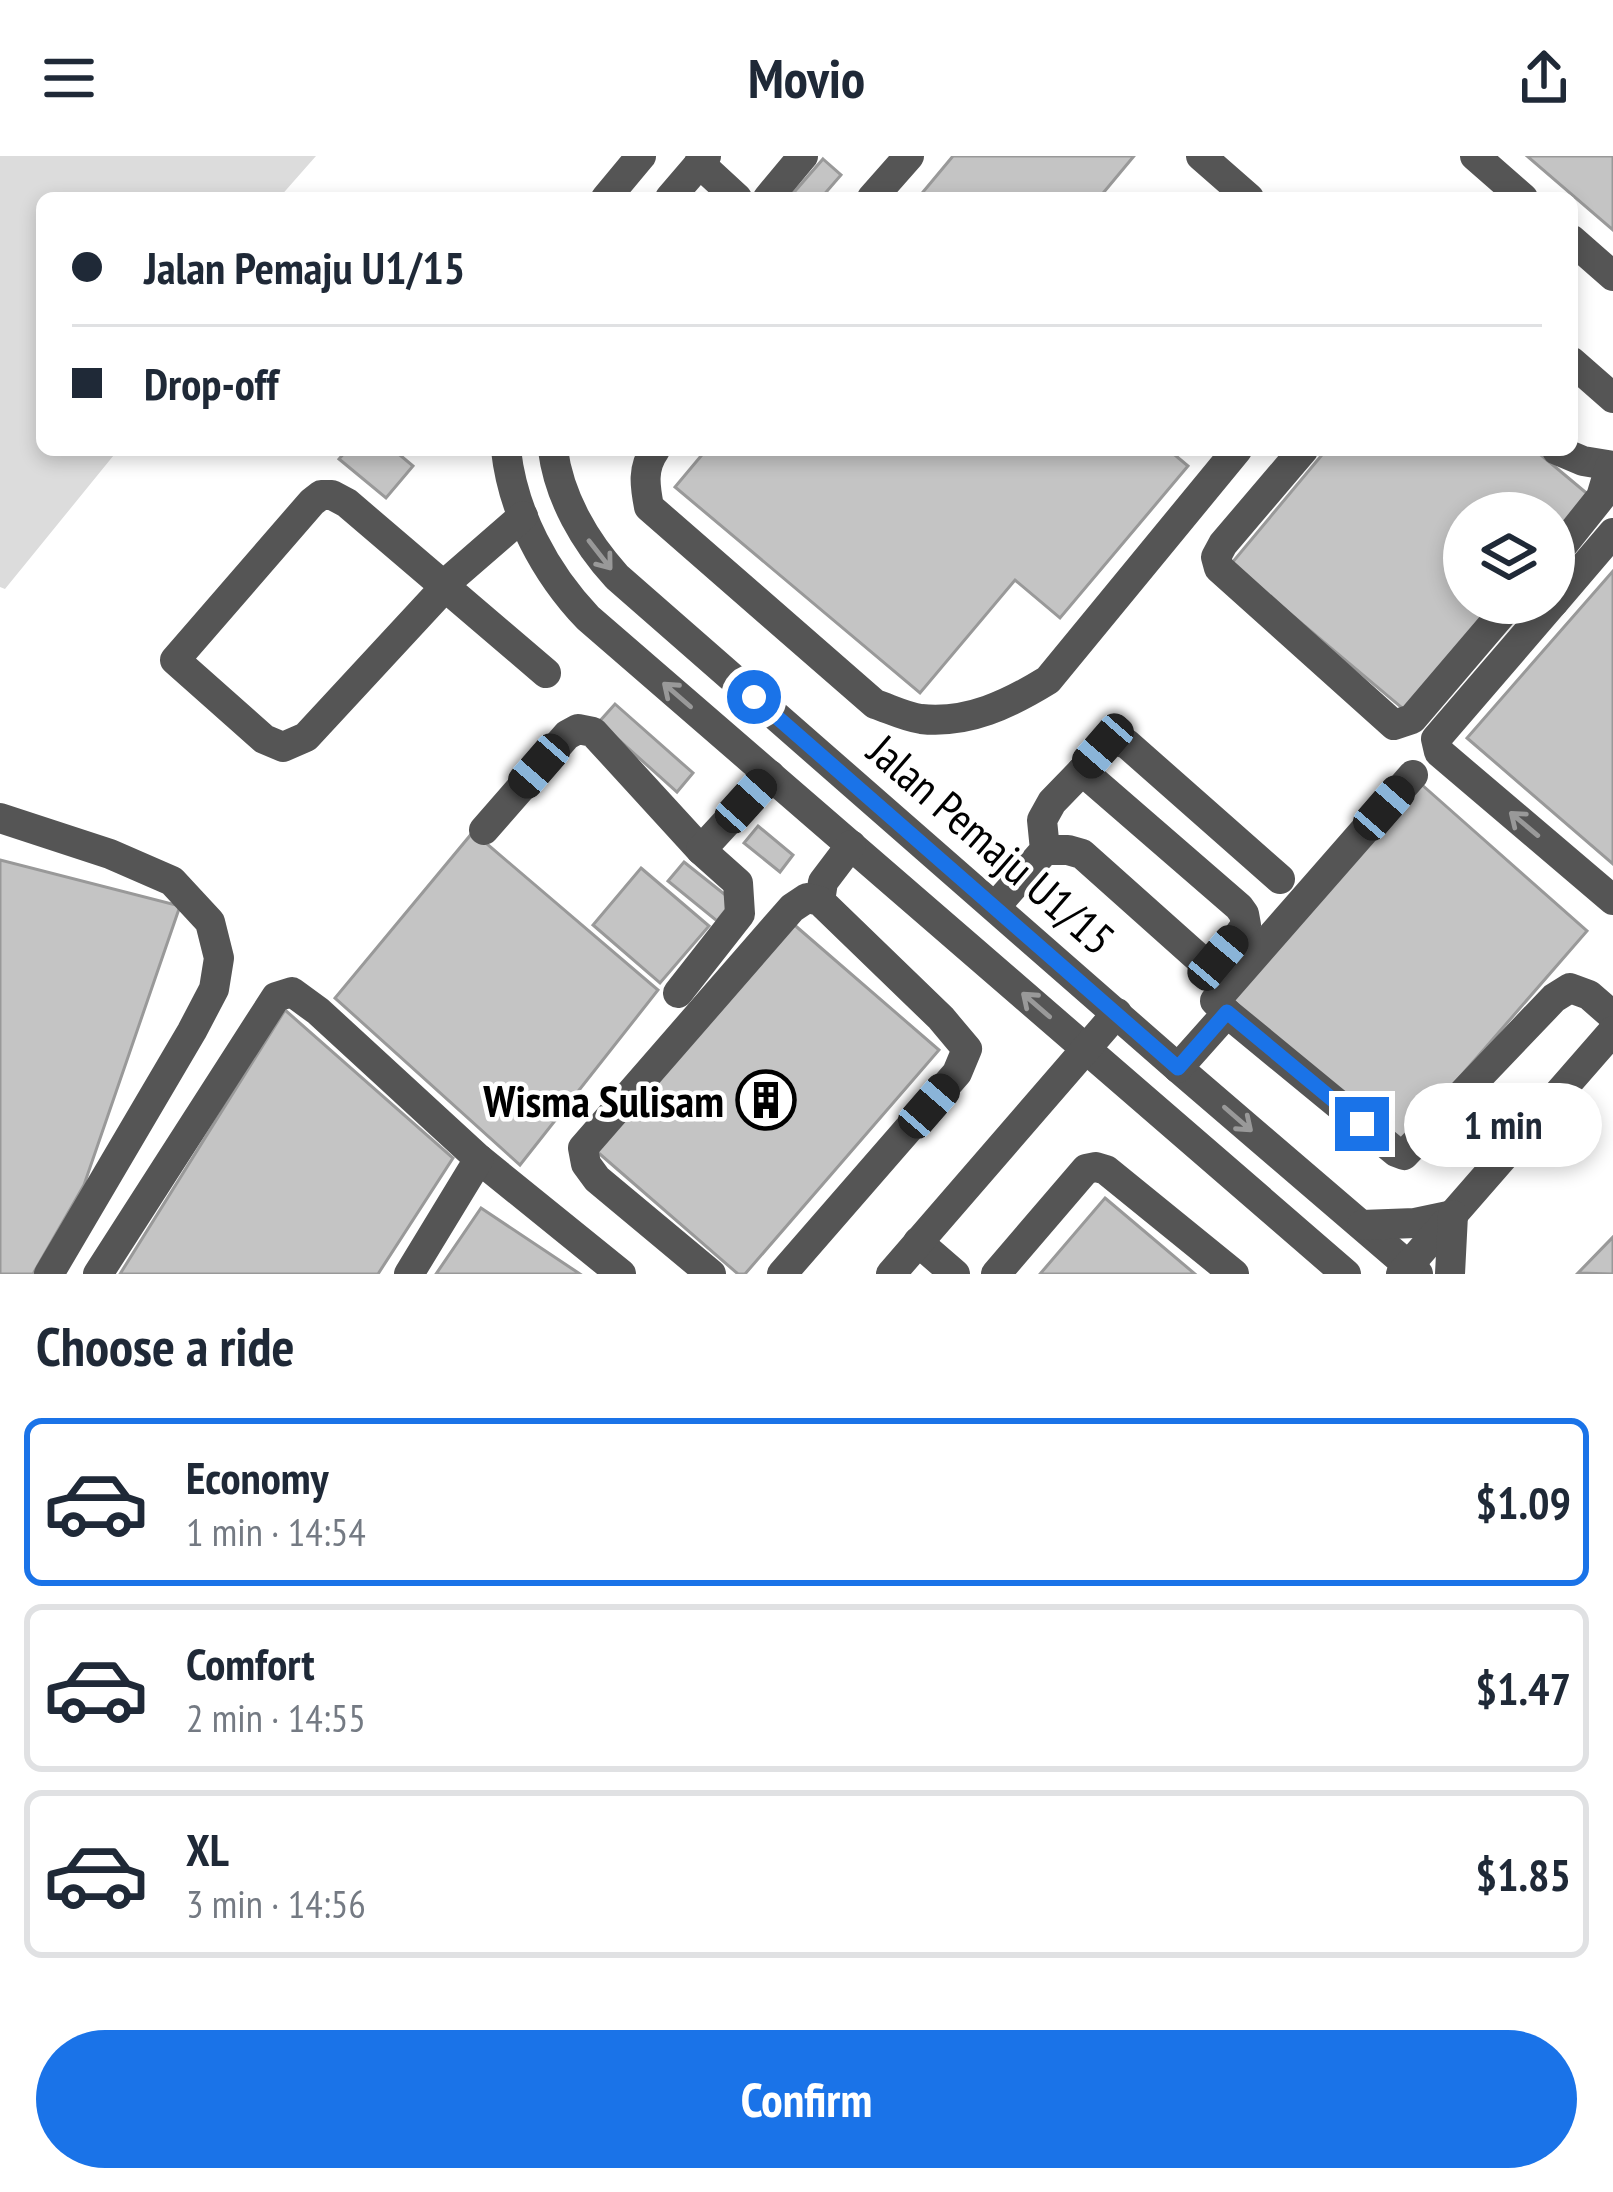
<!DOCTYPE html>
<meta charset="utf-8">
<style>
:root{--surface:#fff;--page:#f2f2f3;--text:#1f2937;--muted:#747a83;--line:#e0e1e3;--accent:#1a73e8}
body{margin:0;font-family:"PT Sans Narrow",sans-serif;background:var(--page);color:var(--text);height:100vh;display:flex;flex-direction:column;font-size:45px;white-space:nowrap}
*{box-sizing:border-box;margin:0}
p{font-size:39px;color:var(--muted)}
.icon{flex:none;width:66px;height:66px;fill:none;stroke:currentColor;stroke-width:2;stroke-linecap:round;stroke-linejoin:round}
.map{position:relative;height:1118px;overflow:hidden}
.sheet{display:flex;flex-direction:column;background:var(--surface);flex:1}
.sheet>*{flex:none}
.guide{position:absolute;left:36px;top:36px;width:1542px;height:264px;border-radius:18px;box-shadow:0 6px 18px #0003;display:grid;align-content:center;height:264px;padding:0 36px;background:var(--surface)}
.controls{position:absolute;left:1443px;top:336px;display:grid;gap:24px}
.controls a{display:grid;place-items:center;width:132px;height:132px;border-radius:50%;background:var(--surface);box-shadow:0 6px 18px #0003;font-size:60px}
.end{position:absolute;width:54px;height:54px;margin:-27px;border:15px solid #1a73e8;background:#fff;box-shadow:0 0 0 6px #fff}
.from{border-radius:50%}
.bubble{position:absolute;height:84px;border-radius:42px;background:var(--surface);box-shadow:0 6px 18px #0003;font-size:39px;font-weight:700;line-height:84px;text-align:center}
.car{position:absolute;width:36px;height:72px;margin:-36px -18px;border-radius:15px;box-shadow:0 0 9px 3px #0007;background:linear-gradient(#222 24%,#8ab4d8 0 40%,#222 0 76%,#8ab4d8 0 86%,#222 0)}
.guide b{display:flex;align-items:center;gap:42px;height:114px;font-size:45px}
.guide b+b{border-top:3px solid var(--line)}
.guide i{width:30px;height:30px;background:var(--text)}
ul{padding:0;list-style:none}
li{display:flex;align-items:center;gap:36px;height:168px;margin:0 24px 18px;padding:0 12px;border:6px solid var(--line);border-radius:18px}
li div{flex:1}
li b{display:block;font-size:45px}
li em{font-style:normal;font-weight:700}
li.current{border-color:var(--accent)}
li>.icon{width:108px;height:108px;stroke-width:1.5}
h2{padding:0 36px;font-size:54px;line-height:144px}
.button{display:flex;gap:24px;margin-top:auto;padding:24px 36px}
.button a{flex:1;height:138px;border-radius:72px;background:var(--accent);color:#fff;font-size:48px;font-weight:700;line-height:138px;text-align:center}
header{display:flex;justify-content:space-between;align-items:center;height:156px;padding:0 36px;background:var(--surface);font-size:54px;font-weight:700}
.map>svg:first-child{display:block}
.green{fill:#dcdcdc}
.building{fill:#c4c4c4;stroke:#999;stroke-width:3}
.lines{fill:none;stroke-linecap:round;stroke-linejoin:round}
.minor{stroke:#555;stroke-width:30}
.oneway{stroke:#999}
.route{stroke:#1a73e8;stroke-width:15}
.labels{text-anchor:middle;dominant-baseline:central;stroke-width:9;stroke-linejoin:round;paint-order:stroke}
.street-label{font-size:45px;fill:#000;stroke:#fff}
.poi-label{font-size:45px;font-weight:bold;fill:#000;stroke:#fff;text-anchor:end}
</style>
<header><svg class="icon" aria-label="menu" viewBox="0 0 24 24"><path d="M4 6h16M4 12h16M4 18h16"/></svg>Movio<svg class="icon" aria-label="share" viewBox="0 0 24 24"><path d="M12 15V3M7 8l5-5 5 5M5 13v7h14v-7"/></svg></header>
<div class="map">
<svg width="1613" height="1118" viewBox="0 0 1613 1118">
<rect width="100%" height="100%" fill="#fff"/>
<!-- green -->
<polygon class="green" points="0,0 316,0 279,42 42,42 42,294 118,294 5,433 0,431"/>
<!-- building -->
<g class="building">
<polygon points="953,0 1134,0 1099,42 918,42"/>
<polygon points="1527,0 1613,0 1613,74"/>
<polygon points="823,3 841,19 821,42 789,42"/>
<polygon points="347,294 394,294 413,310 386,342 339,303"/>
<polygon points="706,294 1169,294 1188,310 1060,462 1015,424 920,537 675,331"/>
<polygon points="1326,294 1535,294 1590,340 1554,383 1554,357 1464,357 1464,447 1500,447 1408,557 1231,408"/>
<polygon points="1613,415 1613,708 1467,582"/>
<polygon points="615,548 693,617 677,636 599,566"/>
<polygon points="1421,628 1587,775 1399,991 1230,848"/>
<polygon points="758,670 793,699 780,716 744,687"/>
<polygon points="473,676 658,834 520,1009 335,842"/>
<polygon points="0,704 180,750 84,1029 33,1118 0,1118"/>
<polygon points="684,706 733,745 717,765 668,725"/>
<polygon points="641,712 709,770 660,827 593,769"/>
<polygon points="791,766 939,894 745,1118 738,1118 594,993"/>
<polygon points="285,854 453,1002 378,1118 120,1118"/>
<polygon points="1105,1042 1195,1118 1040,1118"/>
<polygon points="481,1052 580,1118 436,1118"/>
<polygon points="1613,1081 1613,1118 1578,1117"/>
</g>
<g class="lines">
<!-- minor -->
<g class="minor">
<polyline points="1201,0 1249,42"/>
<polyline points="1475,0 1523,42"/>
<polyline points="699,7 737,42"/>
<polyline points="606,42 641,0"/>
<polyline points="670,42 706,0"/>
<polyline points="768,42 803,0"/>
<polyline points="872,42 909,0"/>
<polyline points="1572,84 1613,120"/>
<polyline points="1572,206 1613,242"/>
<path d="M 506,294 C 513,357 545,417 588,462 L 1346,1118"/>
<path d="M 553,294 C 559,341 585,386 617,421 L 1178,912 L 1418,1118"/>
<path d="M 655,294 C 642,312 645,330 649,351 L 875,548 C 890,553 906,561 921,563 C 968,568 1009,548 1048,524 L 1237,294"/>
<polyline points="1303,294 1223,388 1216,401 1219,412 1394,569 1412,563 1511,447"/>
<polyline points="1557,294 1583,305 1613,310"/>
<polyline points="523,360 454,420 445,431 306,581 283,591 264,583 175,504 312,346 321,339 332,339 347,347 546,517"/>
<polyline points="1554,400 1601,341 1610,311"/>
<polyline points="1554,446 1613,377"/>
<polyline points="1553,447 1436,583 1439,596 1613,744"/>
<polyline points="1082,615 1113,583 1127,588 1280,723"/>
<polyline points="0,662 110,698 172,725 210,766 219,802 214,833 192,875 49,1118"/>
<polyline points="484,674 567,579 578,573 593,576 701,694"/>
<polyline points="820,745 823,726 851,689"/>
<path d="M 995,751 L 1045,694 L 1042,664 L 1052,646 L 1082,615 L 1239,751 L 1244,758 L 1246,769 C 1235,783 1222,807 1203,806 L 1082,698 L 1068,694 L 1045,694"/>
<polyline points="678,837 740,758 738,727 701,694 770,619"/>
<polyline points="1227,857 1396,996 1404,999 1554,842 1570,832 1589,839 1613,860"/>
<polyline points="1178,912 1227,857 1215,845 1413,619"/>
<polyline points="479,1003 621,1118"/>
<polyline points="1362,1069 1415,1067 1453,1059"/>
<polyline points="918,1086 955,1118"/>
<polyline points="98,1118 276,841 292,836 318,855 479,1003 409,1118"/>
<polyline points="711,1118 597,1023 586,1008 583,992 792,752 807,742 820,745 941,862 967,893 957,917 782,1118"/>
<polyline points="891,1118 1117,857"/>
<polyline points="996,1118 1086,1013 1096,1011 1106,1014 1234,1118"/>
<polyline points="1401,1118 1613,875"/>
<polyline points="1450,1118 1453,1059"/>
</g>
</g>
<!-- one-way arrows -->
<defs><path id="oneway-shaft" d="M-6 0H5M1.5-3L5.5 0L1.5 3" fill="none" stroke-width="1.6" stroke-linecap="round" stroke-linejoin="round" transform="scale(3)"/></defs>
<g class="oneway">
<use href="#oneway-shaft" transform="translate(600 399) rotate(52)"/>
<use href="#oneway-shaft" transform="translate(677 539) rotate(-139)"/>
<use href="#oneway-shaft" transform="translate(1524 668) rotate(-140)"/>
<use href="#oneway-shaft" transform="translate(1036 849) rotate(-139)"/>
<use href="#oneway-shaft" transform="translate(1238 963) rotate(41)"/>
</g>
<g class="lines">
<!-- route -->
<polyline class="route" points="754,541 1178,912 1227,856 1362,968"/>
</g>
<!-- icons -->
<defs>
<symbol id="building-ring" viewBox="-11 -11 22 22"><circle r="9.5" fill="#fff" stroke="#000" stroke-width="1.5"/><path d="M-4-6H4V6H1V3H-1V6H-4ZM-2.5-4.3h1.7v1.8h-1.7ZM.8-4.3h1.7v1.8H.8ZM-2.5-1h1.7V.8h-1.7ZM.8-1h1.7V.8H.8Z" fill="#000"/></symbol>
</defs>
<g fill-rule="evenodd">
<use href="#building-ring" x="733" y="911" width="66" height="66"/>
</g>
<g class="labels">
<!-- street labels -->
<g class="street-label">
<text transform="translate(992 688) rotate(41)">Jalan Pemaju U1/15</text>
</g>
<!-- poi labels -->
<g class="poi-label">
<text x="724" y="944">Wisma Sulisam</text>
</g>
</g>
</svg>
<div class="controls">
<a><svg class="icon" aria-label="layers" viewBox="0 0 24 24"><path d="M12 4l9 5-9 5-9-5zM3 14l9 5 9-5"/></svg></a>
</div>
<i class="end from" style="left:754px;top:541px"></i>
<i class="end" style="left:1362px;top:968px"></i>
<div class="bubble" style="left:1404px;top:927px;width:198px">1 min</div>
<i class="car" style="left:1103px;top:590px;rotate:221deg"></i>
<i class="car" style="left:539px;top:610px;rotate:221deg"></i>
<i class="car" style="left:746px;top:645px;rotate:42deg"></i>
<i class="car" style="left:1384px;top:652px;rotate:41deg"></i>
<i class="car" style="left:1218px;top:802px;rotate:40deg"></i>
<i class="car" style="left:929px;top:950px;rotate:41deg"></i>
<div class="guide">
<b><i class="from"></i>Jalan Pemaju U1/15</b>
<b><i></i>Drop-off</b>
</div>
</div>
<section class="sheet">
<h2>Choose a ride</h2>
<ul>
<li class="current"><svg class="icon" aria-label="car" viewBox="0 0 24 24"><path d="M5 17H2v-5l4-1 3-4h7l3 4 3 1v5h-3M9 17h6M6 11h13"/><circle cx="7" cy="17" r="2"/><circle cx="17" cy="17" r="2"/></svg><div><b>Economy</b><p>1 min · 14:54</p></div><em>$1.09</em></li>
<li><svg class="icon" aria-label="car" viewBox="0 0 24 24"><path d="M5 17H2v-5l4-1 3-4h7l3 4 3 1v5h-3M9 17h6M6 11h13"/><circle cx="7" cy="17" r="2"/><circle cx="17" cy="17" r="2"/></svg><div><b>Comfort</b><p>2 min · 14:55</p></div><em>$1.47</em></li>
<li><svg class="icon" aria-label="car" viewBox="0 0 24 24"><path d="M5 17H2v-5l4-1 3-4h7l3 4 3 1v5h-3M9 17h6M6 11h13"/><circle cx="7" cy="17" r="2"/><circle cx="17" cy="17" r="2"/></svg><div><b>XL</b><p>3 min · 14:56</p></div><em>$1.85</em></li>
</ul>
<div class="button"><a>Confirm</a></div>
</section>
